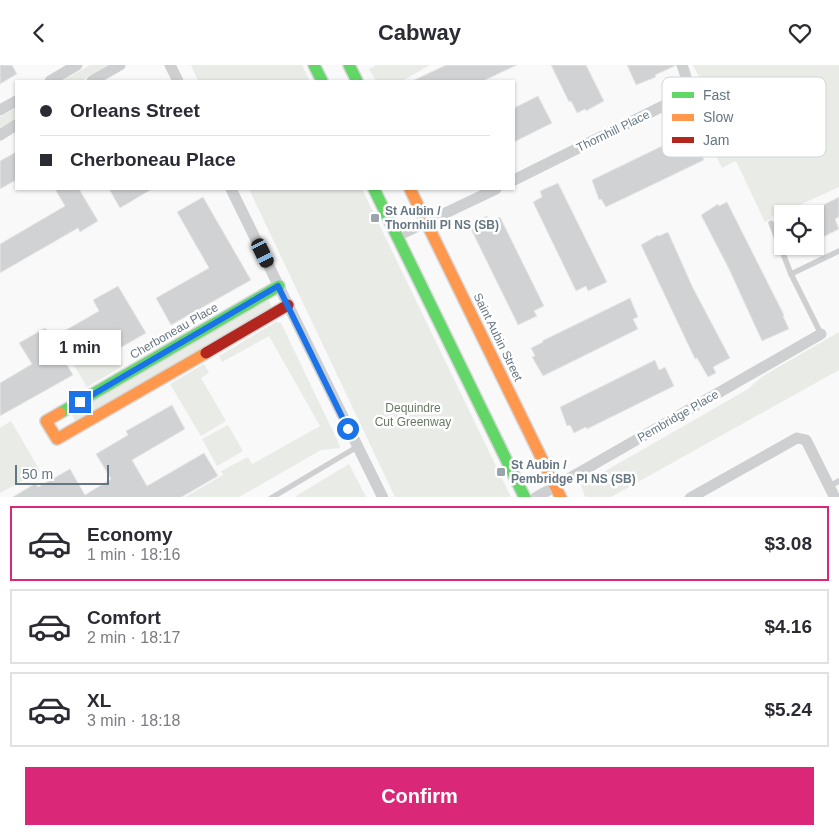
<!DOCTYPE html>
<meta charset="utf-8">
<style>
:root{--surface:#fff;--page:#f7f7f7;--text:#2b2b33;--muted:#7c7c81;--line:#e1e1e2;--accent:#db2777}
body{margin:0;font-family:Helvetica,sans-serif;background:var(--page);color:var(--text);height:100vh;display:flex;flex-direction:column;font-size:19px;white-space:nowrap}
*{box-sizing:border-box;margin:0}
p{font-size:16px;color:var(--muted)}
.icon{flex:none;width:28px;height:28px;fill:none;stroke:currentColor;stroke-width:2;stroke-linecap:round;stroke-linejoin:round}
.map{position:relative;height:432px;overflow:hidden}
.drawer{display:flex;flex-direction:column;background:var(--surface);flex:1}
.drawer>*{flex:none}
.top-card{position:absolute;left:15px;top:15px;width:500px;height:110px;border-radius:0px;box-shadow:0 1px 4px #0004;display:grid;align-content:center;height:110px;padding:0 25px;background:var(--surface)}
.tools{position:absolute;left:774px;top:140px;display:grid;gap:10px}
.tools a{display:grid;place-items:center;width:50px;height:50px;border-radius:0px;background:var(--surface);box-shadow:0 1px 4px #0004;font-size:25px}
.scale{position:absolute;left:15px;bottom:12px;width:94px;box-sizing:border-box;padding-left:5px;border:2px solid #657683;border-top:0;font-size:14px;line-height:18px;white-space:nowrap;color:#657683;-webkit-text-stroke:4px #fff;paint-order:stroke}
.end{position:absolute;width:22px;height:22px;margin:-11px;border:6px solid #1a73e8;background:#fff;box-shadow:0 0 0 2px #fff}
.from{border-radius:50%}
.bubble{position:absolute;height:35px;border-radius:0px;background:var(--surface);box-shadow:0 1px 4px #0004;font-size:16px;font-weight:800;line-height:35px;text-align:center}
.car{position:absolute;width:15px;height:30px;margin:-15px -8px;border-radius:6px;box-shadow:0 0 4px 1px #0007;background:linear-gradient(#222 24%,#8ab4d8 0 40%,#222 0 76%,#8ab4d8 0 86%,#222 0)}
.top-card b{display:flex;align-items:center;gap:18px;height:48px;font-size:19px}
.top-card b+b{border-top:1px solid var(--line)}
.top-card i{width:12px;height:12px;background:var(--text)}
ul{padding:9px 0 0;list-style:none}
li{display:flex;align-items:center;gap:15px;height:75px;margin:0 10px 8px;padding:0 15px;border:2px solid var(--line);border-radius:0px}
li div{flex:1}
li b{display:block;font-size:19px}
li em{font-style:normal;font-weight:800}
li.current{border-color:var(--accent)}
li>.icon{width:45px;height:45px;stroke-width:1.5}
.action{display:flex;gap:10px;margin-top:auto;padding:10px 25px}
.action a{flex:1;height:58px;border-radius:0px;background:var(--accent);color:#fff;font-size:20px;font-weight:800;line-height:58px;text-align:center}
header{display:flex;justify-content:space-between;align-items:center;height:65px;padding:0 25px;background:var(--surface);font-size:22px;font-weight:800}
.map>svg:first-child{display:block}
.green{fill:#e8ebe6}
.building{fill:#d0d2d3;stroke:#e8e8e8}
.lines{fill:none;stroke-linecap:round;stroke-linejoin:round}
.fast-casing{stroke:#d5d6d7;stroke-width:14}
.slow-casing{stroke:#d5d6d7;stroke-width:14}
.jam-casing{stroke:#d5d6d7;stroke-width:14}
.lane{stroke:#cecfd0;stroke-width:5.5}
.street{stroke:#cecfd0;stroke-width:11}
.fast{stroke:#63d668;stroke-width:11}
.slow{stroke:#ff974d;stroke-width:11}
.jam{stroke:#b3261e;stroke-width:11}
.route{stroke:#1a73e8;stroke-width:6}
.poi-dot{fill:#99a4ac;stroke:#fff;stroke-width:2}
.labels{text-anchor:middle;dominant-baseline:central;stroke-width:5;stroke-linejoin:round;paint-order:stroke}
.street-label{font-size:12px;fill:#657683;stroke:#fff}
.poi-label{font-size:12px;font-weight:bold;fill:#657683;stroke:#fff;text-anchor:start}
.park-label{font-size:12px;fill:#687a64;stroke:#fff}
.key{fill:#fff;stroke:#d1d6da;stroke-width:1}
.key-label{font-size:14px;fill:#657683}
</style>
<header><svg class="icon" aria-label="back" viewBox="0 0 24 24"><path d="M15 5l-7 7 7 7"/></svg>Cabway<svg class="icon" aria-label="heart" viewBox="0 0 24 24"><path d="M12 20l-8-8c-3-5 5-10 8-4 3-6 11-1 8 4z"/></svg></header>
<div class="map">
<svg width="839" height="433" viewBox="0 0 839 433">
<rect width="100%" height="100%" fill="#f9f9f9"/>
<!-- green -->
<g class="green">
<polygon points="90,0 109,0 81,16 62,16"/>
<polygon points="191,0 302,0 310,16 198,16"/>
<polygon points="376,0 430,0 402,16 376,16 369,4"/>
<polygon points="693,0 839,0 839,122 782,148 781,146 773,150 771,154 765,157 736,96 722,103 691,38 707,28"/>
<polygon points="16,43 16,54 0,63 0,52"/>
<polygon points="249,124 362,124 511,432 395,432"/>
<polygon points="268,234 272,242 75,356 72,349"/>
<polygon points="276,257 281,258 340,381 340,383 321,385 239,432 185,432 223,410 221,406 248,392 252,399 320,361 269,271 222,297 219,291"/>
<polygon points="839,267 839,305 611,432 585,432 581,420 748,324 763,311"/>
<polygon points="108,276 123,301 87,322 72,297"/>
<polygon points="204,299 209,308 201,313 226,356 201,371 170,319"/>
<polygon points="11,356 40,406 0,428 0,363"/>
<polygon points="228,360 243,386 217,401 202,374"/>
<polygon points="349,399 366,432 297,433 296,431"/>
</g>
<!-- building -->
<g class="building">
<polygon points="0,0 12,0 17,9 0,19"/>
<polygon points="446,0 517,0 483,16 412,16"/>
<polygon points="551,0 586,0 604,36 586,46 585,44 577,48 571,36 569,37"/>
<polygon points="627,0 675,0 675,1 655,10 656,12 636,20"/>
<polygon points="538,31 552,58 514,77 514,43"/>
<polygon points="691,67 702,84 699,85 704,95 606,142 601,134 599,135 592,115"/>
<polygon points="16,87 16,115 0,124 0,96"/>
<polygon points="558,118 607,217 588,226 586,221 576,226 533,137 542,132 540,126"/>
<polygon points="55,124 79,124 98,156 80,167 78,163 0,208 0,179 65,141"/>
<polygon points="109,124 152,124 120,143"/>
<polygon points="203,132 251,215 171,260 156,233 209,203 177,147"/>
<polygon points="839,132 839,152 835,154 839,164 815,176 815,144"/>
<polygon points="727,137 784,250 783,251 789,264 762,276 729,204 701,150 718,139 719,141"/>
<polygon points="487,151 490,157 500,152 544,241 534,246 537,251 518,260 469,160"/>
<polygon points="668,167 693,223 730,293 713,302 716,308 708,312 697,293 695,294 641,180 658,170 659,171"/>
<polygon points="118,221 146,268 120,283 114,273 67,300 73,310 0,351 0,318 32,299 19,278 45,263 52,273 99,246 93,235"/>
<polygon points="630,233 638,252 633,254 638,264 543,311 532,292 535,291 531,283 543,277 542,276"/>
<polygon points="655,295 659,305 665,302 674,321 587,364 586,362 574,368 570,360 567,361 560,342"/>
<polygon points="172,340 185,364 132,395 147,421 204,388 218,411 180,433 11,433 36,418 38,422 70,404 85,430 111,414 96,389 128,370 126,366"/>
</g>
<g class="lines">
<defs>
<g id="fast">
<polyline points="314,0 322,16"/>
<polyline points="349,0 357,16"/>
<polyline points="374,124 525,433"/>
<polyline points="60,348 279,221"/>
</g>
<g id="slow">
<polyline points="410,124 561,433"/>
<polyline points="60,348 46,356 57,374 206,288"/>
</g>
<polyline id="jam" points="206,288 288,240"/>
</defs>
<!-- fast casing -->
<use href="#fast" class="fast-casing"/>
<!-- slow casing -->
<use href="#slow" class="slow-casing"/>
<!-- jam casing -->
<use href="#jam" class="jam-casing"/>
<!-- lane -->
<g class="lane">
<polyline points="771,158 791,209 821,269"/>
<polyline points="791,209 839,186"/>
<polyline points="830,421 839,416"/>
<polyline points="271,433 357,382"/>
</g>
<!-- street -->
<g class="street">
<polyline points="170,0 178,16"/>
<polyline points="50,16 77,0"/>
<polyline points="92,16 120,0"/>
<polyline points="0,45 16,36"/>
<polyline points="0,70 16,60"/>
<path d="M 514,115 L 683,31 C 690,20 686,11 682,0"/>
<polyline points="231,124 383,433"/>
<polyline points="397,171 496,124"/>
<polyline points="535,433 821,269"/>
<polyline points="690,433 797,373 806,375 835,433"/>
</g>
<!-- fast -->
<use href="#fast" class="fast"/>
<!-- slow -->
<use href="#slow" class="slow"/>
<!-- jam -->
<use href="#jam" class="jam"/>
</g>
<g class="lines">
<!-- route -->
<polyline class="route" points="80,337 278,221 348,364"/>
</g>
<!-- markers -->
<g class="poi-dot">
<rect x="370" y="148" width="10" height="10" rx="2.5"/>
<rect x="496" y="402" width="10" height="10" rx="2.5"/>
</g>
<g class="labels">
<!-- street labels -->
<g class="street-label">
<text transform="translate(613 66) rotate(-26)">Thornhill Place</text>
<text transform="translate(174 266) rotate(-30)">Cherboneau Place</text>
<text transform="translate(498 272) rotate(64)">Saint Aubin Street</text>
<text transform="translate(678 351) rotate(-30)">Pembridge Place</text>
</g>
<!-- poi labels -->
<g class="poi-label">
<text x="385" y="146">St Aubin /<tspan x="385" dy="14">Thornhill Pl NS (SB)</tspan></text>
<text x="511" y="400">St Aubin /<tspan x="511" dy="14">Pembridge Pl NS (SB)</tspan></text>
</g>
<!-- park labels -->
<g class="park-label">
<text x="413" y="343">Dequindre<tspan x="413" dy="14">Cut Greenway</tspan></text>
</g>
</g>
<!-- legend -->
<rect x="662" y="12" width="164" height="80" rx="8" class="key"/>
<rect x="672" y="27" width="22" height="6" fill="#63d668"/>
<rect x="672" y="49" width="22" height="7" fill="#ff974d"/>
<rect x="672" y="72" width="22" height="6" fill="#b3261e"/>
<g class="key-label">
<text x="703" y="35">Fast</text>
<text x="703" y="57">Slow</text>
<text x="703" y="80">Jam</text>
</g>
</svg>
<div class="tools">
<a><svg class="icon" aria-label="locate" viewBox="0 0 24 24"><circle cx="12" cy="12" r="6"/><path d="M12 2v4M12 18v4M2 12h4M18 12h4"/></svg></a>
</div>
<div class="scale">50 m</div>
<i class="end from" style="left:348px;top:364px"></i>
<i class="end" style="left:80px;top:337px"></i>
<div class="bubble" style="left:39px;top:265px;width:82px">1 min</div>
<i class="car" style="left:263px;top:188px;rotate:154deg"></i>
<div class="top-card">
<b><i class="from"></i>Orleans Street</b>
<b><i></i>Cherboneau Place</b>
</div>
</div>
<section class="drawer">
<ul>
<li class="current"><svg class="icon" aria-label="car" viewBox="0 0 24 24"><path d="M5 17H2v-5l4-1 3-4h7l3 4 3 1v5h-3M9 17h6M6 11h13"/><circle cx="7" cy="17" r="2"/><circle cx="17" cy="17" r="2"/></svg><div><b>Economy</b><p>1 min · 18:16</p></div><em>$3.08</em></li>
<li><svg class="icon" aria-label="car" viewBox="0 0 24 24"><path d="M5 17H2v-5l4-1 3-4h7l3 4 3 1v5h-3M9 17h6M6 11h13"/><circle cx="7" cy="17" r="2"/><circle cx="17" cy="17" r="2"/></svg><div><b>Comfort</b><p>2 min · 18:17</p></div><em>$4.16</em></li>
<li><svg class="icon" aria-label="car" viewBox="0 0 24 24"><path d="M5 17H2v-5l4-1 3-4h7l3 4 3 1v5h-3M9 17h6M6 11h13"/><circle cx="7" cy="17" r="2"/><circle cx="17" cy="17" r="2"/></svg><div><b>XL</b><p>3 min · 18:18</p></div><em>$5.24</em></li>
</ul>
<div class="action"><a>Confirm</a></div>
</section>
